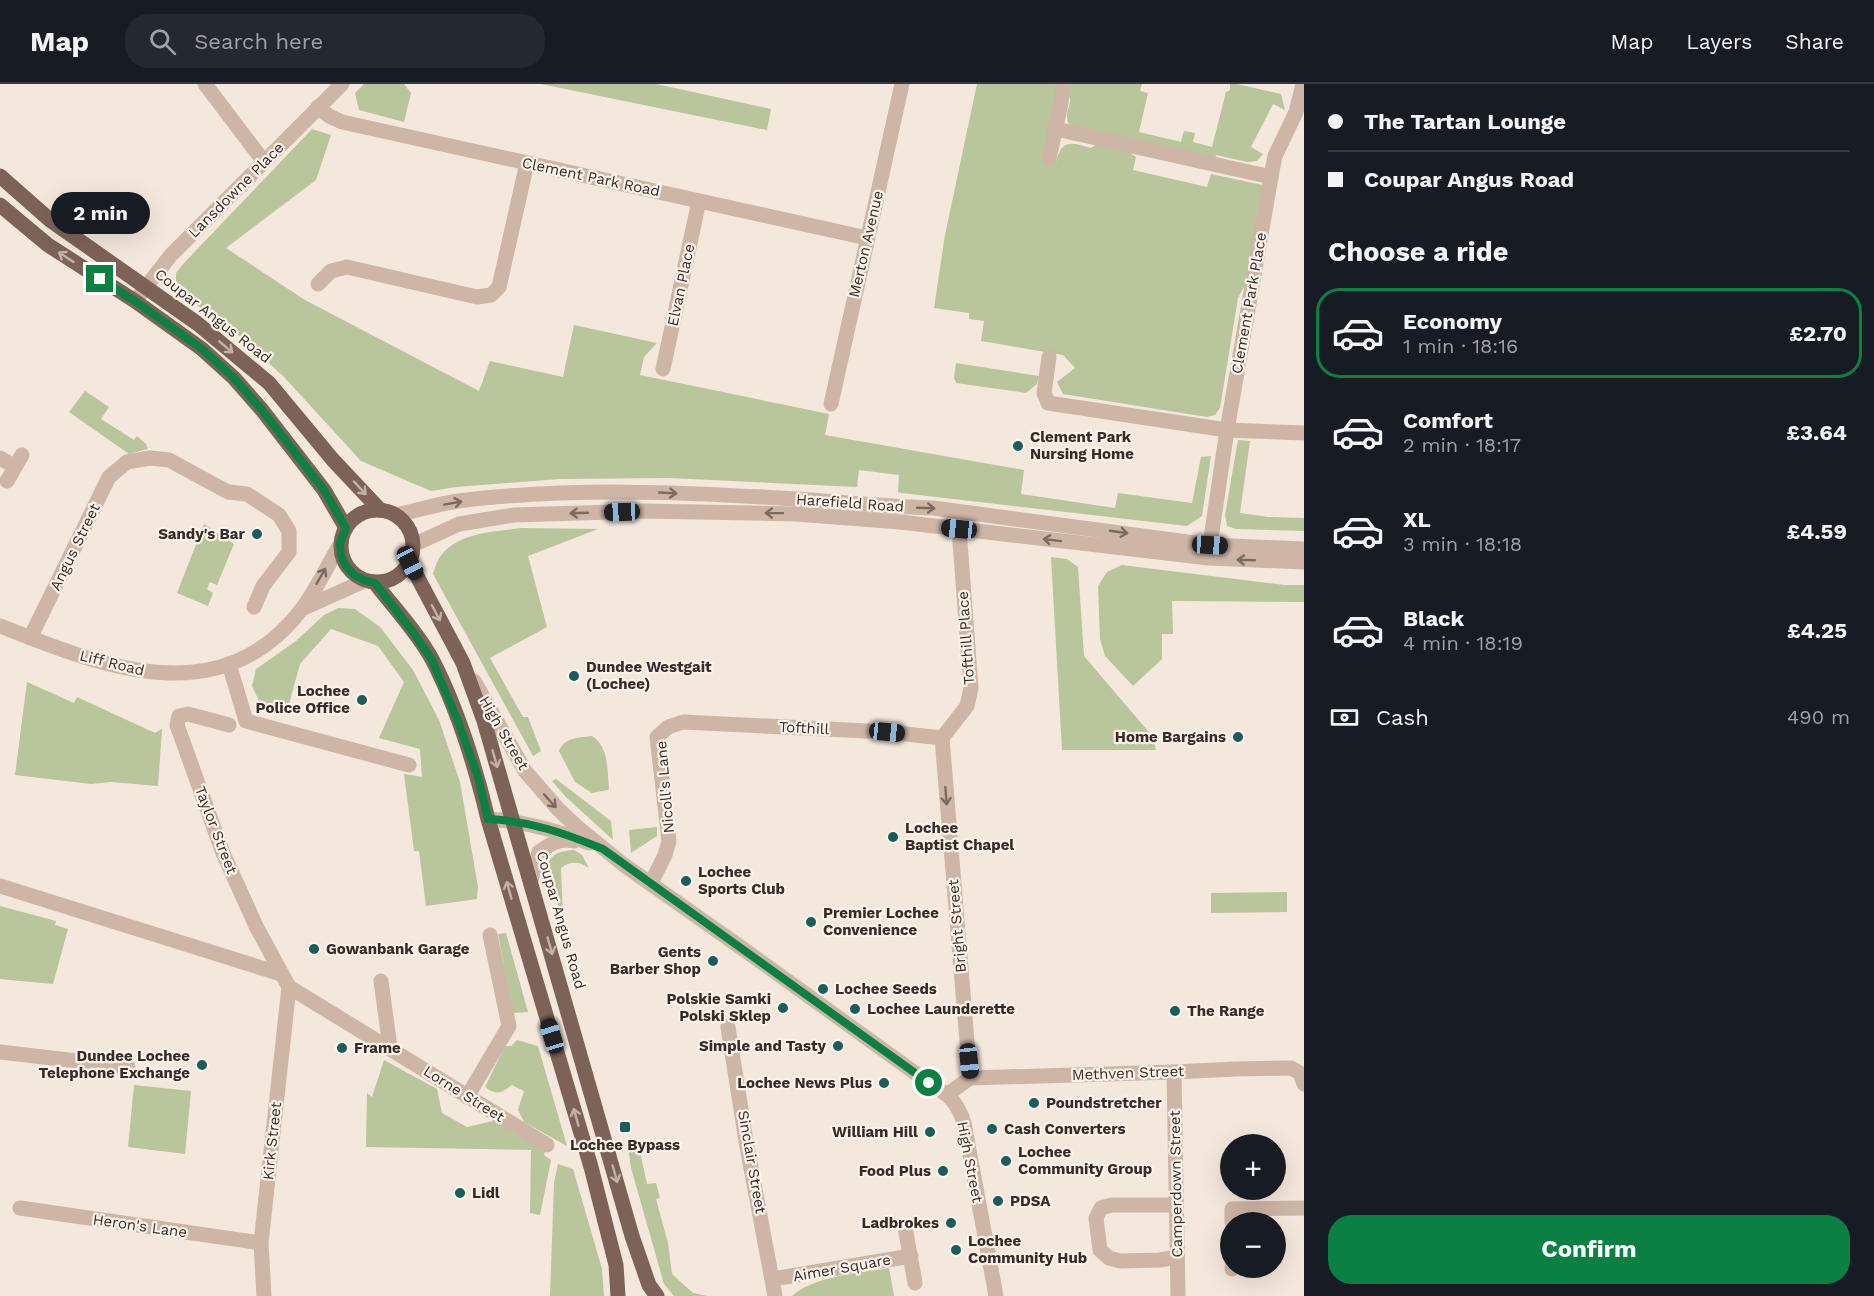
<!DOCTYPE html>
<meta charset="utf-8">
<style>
:root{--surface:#171b24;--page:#242831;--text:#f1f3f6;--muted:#9ea1a6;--line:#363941;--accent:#0b8043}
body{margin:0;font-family:"Work Sans",sans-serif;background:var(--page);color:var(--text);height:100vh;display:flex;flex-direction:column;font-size:22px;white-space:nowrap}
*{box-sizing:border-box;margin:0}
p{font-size:20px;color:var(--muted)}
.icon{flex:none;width:33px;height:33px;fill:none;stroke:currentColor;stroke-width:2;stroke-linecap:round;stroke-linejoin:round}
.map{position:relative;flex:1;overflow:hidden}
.sheet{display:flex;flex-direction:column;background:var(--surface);width:570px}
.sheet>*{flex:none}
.guide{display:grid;align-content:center;height:132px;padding:0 24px;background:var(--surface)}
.controls{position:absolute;left:1220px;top:1050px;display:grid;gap:12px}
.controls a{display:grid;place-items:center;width:66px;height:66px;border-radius:50%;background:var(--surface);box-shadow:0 6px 24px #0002;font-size:30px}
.end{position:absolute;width:27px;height:27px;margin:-14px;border:8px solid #0b8043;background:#fff;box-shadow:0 0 0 3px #fff}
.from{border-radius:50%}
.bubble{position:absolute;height:42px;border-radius:21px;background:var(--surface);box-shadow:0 6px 24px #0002;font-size:20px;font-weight:700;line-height:42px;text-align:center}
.car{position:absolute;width:18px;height:36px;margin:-18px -9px;border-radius:8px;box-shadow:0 0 4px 2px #0007;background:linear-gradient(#222 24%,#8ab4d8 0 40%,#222 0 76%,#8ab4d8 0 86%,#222 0)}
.guide b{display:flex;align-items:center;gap:21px;height:57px;font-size:22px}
.guide b+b{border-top:2px solid var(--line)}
.guide i{width:15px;height:15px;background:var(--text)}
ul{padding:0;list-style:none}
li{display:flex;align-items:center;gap:18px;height:90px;margin:0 12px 9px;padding:0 12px;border:3px solid transparent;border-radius:24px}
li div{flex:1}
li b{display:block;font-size:22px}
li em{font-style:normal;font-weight:700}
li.selected{border-color:var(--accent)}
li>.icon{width:54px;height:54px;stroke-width:1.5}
h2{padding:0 24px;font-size:27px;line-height:72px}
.pay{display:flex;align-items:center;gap:15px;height:66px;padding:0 24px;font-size:22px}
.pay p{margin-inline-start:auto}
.primary-button{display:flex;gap:12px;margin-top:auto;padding:12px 24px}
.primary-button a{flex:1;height:69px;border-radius:24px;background:var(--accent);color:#fff;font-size:24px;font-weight:700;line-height:69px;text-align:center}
header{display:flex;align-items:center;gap:36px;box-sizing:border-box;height:84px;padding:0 30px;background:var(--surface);border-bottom:2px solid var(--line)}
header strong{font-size:28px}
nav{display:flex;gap:33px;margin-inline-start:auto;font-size:21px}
.search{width:420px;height:54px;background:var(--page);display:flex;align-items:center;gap:15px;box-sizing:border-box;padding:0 21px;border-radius:24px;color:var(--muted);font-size:22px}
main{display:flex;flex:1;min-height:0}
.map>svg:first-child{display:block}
.green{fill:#b9c59a}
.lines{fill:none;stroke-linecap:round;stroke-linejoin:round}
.minor{stroke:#ceb6a6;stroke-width:15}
.tertiary{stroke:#ceb6a6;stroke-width:15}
.primary{stroke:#7d6257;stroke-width:15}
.oneway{stroke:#c2b1a7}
.oneway2{stroke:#7c6a61}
.route{stroke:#0b8043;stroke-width:8}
.poi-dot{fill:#195e5f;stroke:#fbf2e9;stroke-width:2}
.labels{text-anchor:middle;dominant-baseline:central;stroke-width:4.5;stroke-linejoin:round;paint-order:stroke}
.street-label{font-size:15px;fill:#392c28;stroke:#fbf2e9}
.poi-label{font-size:15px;font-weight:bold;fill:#392c28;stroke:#fbf2e9;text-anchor:start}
</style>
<header>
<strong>Map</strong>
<div class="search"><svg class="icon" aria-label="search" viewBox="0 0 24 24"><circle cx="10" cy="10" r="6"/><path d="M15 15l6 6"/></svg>Search here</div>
<nav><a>Map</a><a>Layers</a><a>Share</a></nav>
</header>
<main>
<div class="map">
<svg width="1304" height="1212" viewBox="0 0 1304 1212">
<rect width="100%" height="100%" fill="#f4e7dc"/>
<!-- green -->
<g class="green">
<polygon points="364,0 404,0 411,9 404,38 359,26 355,9"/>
<polygon points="541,0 656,0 771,25 767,46"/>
<path d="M 977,0 L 1058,0 L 1043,75 L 1056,78 C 1062,54 1072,59 1091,64 L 1097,60 L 1126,66 L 1136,73 L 1133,86 L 1207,103 L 1211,90 L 1263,101 L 1245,201 L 1238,214 L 1220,324 L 1215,331 L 1207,333 L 1063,310 L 1057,298 L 1075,284 L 1063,271 L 981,257 L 984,237 L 969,235 L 969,229 L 934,224 L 945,151 Z"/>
<path d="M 1069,0 L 1142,0 L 1140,7 L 1148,9 L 1139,48 L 1181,58 L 1184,47 L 1195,49 L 1193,58 L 1212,63 L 1226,8 L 1230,6 L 1230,0 L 1237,0 L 1281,10 L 1285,26 L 1273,20 L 1251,63 L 1263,70 L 1257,77 L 1247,78 L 1216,71 L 1215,76 L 1069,41 C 1064,27 1070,26 1070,15 C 1069,9 1067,7 1069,0 Z"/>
<polygon points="312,45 331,51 316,96 226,164 305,216 479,307 490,277 563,293 574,241 657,259 644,273 640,291 829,330 825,351 1024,386 1021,410 1115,424 1118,409 1192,419 1201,373 1211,372 1202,432 1187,442 902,409 898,408 899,391 859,386 857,403 669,394 560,395 456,403 431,407 361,377 284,293 235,248 181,210 176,201 176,189 184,179"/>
<polygon points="956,279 1039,292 1037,300 1026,309 956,299 954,294"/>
<polygon points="85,307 109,323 101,335 134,356 137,352 146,360 148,365 129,370 69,328"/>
<polygon points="1238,356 1250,357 1240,429 1268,433 1304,434 1304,447 1236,445 1227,442 1225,431"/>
<polygon points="204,440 234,460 217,501 210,498 207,505 213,509 208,522 177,509"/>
<path d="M 521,444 L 598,445 L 528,472 L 547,543 L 490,574 L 523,633 L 528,633 L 541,667 L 533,672 L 433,490 C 435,485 436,478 440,473 C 457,448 494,448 521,444 Z"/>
<polygon points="1051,473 1067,475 1078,483 1084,572 1153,653 1156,666 1062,666"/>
<polygon points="1122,481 1285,501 1304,501 1304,518 1172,517 1173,550 1162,550 1162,575 1133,602 1105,572 1100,555 1098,502 1107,488"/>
<polygon points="338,524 355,525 380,543 413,586 439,636 460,698 478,803 477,815 426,822 419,767 414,767 404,690 422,693 420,665 379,654 404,598 378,562 331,545 300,580 287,627 260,619 252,602 256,585 296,557 324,531"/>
<polygon points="27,598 74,619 77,613 155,649 162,645 158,702 111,698 91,700 15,691"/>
<path d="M 592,652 C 609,663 607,685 609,704 L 608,706 L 592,709 L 575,698 L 559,667 C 565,653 578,654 592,652 Z"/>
<polygon points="556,695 611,737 613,756 566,713 552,697"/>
<polygon points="657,743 657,752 631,769 629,746"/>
<path d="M 574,766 L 582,771 L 589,784 C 579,777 570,777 561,784 L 563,834 L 545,786 C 552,769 556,768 574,766 Z"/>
<polygon points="1287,808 1287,828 1211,829 1211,809"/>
<polygon points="0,822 56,837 55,841 68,845 53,900 0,895"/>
<polygon points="506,849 528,928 513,929 498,850"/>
<path d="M 517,956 L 538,962 L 567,1062 L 524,1038 L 518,1026 L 524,1007 L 512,1001 C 501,1009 497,1012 485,1003 L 505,962 L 511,962 Z"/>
<polygon points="384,976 437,1005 442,1029 467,1043 493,1037 545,1067 544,1071 551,1076 540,1131 530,1129 531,1066 366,1063 367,1009 372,1013"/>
<polygon points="134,1001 191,1007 185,1070 128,1063"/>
<polygon points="637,1054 647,1100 656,1099 660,1114 656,1115 668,1159 672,1190 693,1209 707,1212 674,1212 664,1200 631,1084 627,1056"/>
<polygon points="558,1080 573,1085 602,1185 604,1212 550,1212 554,1099"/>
<path d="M 889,1184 L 894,1212 L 792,1212 C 814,1192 860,1189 889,1184 Z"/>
</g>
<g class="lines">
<!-- minor -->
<g class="minor">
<polyline points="205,0 264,78"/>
<polyline points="318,23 329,32 342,38 867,154"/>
<polyline points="1056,45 1271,93"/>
<polyline points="1049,75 1061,19 1063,0"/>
<polyline points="318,200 331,187 347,183 477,213 491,211 499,203 527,79"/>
<polyline points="135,217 171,171 342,0"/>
<polyline points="1049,273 1044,309 1048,319 1227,346 1304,349"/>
<polyline points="663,285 699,117"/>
<polyline points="831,320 902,0"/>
<polyline points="0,374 15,383"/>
<polyline points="7,397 22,371"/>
<polyline points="1210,461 1227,346 1271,93 1275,72 1296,28 1303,0"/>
<polyline points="30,554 109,393 127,378 150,374 169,376 228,408 247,410 279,431 289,447 289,468 263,502 254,523"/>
<polyline points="229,580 246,637 409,681"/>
<path d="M 474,597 L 525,687 L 558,725 L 576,742 L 624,781 L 746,867 L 929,999 C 948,1010 957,1017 964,1039 L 996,1212"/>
<polyline points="229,641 188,630 179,632 177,641 223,769 256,842 289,903 547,1061"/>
<polyline points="942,654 970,994"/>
<polyline points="942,654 967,622 971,604 959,445"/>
<path d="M 488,735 C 523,737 556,746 589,759"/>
<path d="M 531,796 L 539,768 C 551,760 559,754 574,757"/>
<polyline points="651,799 665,771 669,757 657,653 668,643 683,638 887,648 942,654"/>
<polyline points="0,802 281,890"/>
<polyline points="381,897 390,963"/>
<polyline points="728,943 746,1057 775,1212"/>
<polyline points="0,968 128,983"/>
<polyline points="1174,988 1178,1212"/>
<polyline points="948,1010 970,994 1174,988 1235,985 1291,984 1300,989 1304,1000"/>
<polyline points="467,1013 509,942 490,851"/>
<polyline points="1176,1121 1112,1121 1101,1124 1096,1134 1100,1166 1109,1174 1120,1177 1160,1176 1177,1173"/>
<polyline points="20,1124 261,1159"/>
<polyline points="1232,1138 1232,1125 1304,1124"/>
<polyline points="905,1143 915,1199"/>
<polyline points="1232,1185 1232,1184"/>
<polyline points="773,1195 911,1172"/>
<polyline points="264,1212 261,1159 289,903"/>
</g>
<!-- tertiary -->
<g class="tertiary">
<path d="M 396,431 C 416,427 437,420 458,417 C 570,403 684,408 796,415 C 841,418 887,423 933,424 L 1210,461 L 1304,465"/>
<polyline points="413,461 459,440 514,431 644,427 796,430 900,438 1209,474 1304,478"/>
<polyline points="302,525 364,497"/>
<path d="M 0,542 C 101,582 220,631 301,526 C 316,507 328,480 341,459"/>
</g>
<!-- primary -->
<g class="primary">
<polyline points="0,92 50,136 198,240 269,299 333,376 380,426"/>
<polyline points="0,121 48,161 135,217 202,265 234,294 262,326 324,406 346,444"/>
<circle cx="377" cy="462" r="36"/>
<polyline points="410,479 463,579 484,637 632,1152 649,1201 657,1212"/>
<path d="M 375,499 C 394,524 418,549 433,577 C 458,626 475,681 488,735 L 591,1083 L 616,1181 L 618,1212"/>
</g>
</g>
<!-- one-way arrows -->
<defs><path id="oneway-shaft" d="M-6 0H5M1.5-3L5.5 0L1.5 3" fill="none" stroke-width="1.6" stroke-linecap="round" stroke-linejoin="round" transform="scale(1.5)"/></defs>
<g class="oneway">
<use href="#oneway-shaft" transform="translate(66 173) rotate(-147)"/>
<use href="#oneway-shaft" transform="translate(226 263) rotate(40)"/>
<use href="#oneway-shaft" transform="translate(360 404) rotate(47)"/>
<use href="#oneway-shaft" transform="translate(436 529) rotate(62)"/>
<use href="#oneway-shaft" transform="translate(495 675) rotate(74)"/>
<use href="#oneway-shaft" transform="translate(509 806) rotate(-106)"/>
<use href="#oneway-shaft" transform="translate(550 862) rotate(74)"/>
<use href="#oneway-shaft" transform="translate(576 1033) rotate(-106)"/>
<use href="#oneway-shaft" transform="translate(615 1090) rotate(74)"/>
</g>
<g class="oneway2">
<use href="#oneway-shaft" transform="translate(668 409) rotate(3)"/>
<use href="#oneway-shaft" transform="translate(453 419) rotate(-10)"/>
<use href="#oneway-shaft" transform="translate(926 424) rotate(2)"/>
<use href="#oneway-shaft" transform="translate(579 429) rotate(178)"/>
<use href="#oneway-shaft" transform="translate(774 429) rotate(-179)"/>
<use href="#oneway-shaft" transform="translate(1119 448) rotate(8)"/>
<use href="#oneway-shaft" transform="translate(1052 456) rotate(-173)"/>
<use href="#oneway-shaft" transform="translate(1246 476) rotate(-178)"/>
<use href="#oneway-shaft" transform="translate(321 492) rotate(-60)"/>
<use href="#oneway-shaft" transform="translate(946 712) rotate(86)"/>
<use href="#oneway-shaft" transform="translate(550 717) rotate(48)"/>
</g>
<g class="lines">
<!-- route -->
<path class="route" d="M 100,195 L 135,217 L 202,265 L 234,294 L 262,326 L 324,406 L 346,444 L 340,459 L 341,471 L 346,482 L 354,491 L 364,496 L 375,499 L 413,548 L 432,576 L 458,637 L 478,693 L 488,735 C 530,737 564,749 603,765 L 929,999"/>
</g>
<!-- markers -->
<g class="poi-dot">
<circle cx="1018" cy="362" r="6"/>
<circle cx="257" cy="450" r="6"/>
<circle cx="574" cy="592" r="6"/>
<circle cx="362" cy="616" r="6"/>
<circle cx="1238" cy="653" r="6"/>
<circle cx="893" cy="753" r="6"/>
<circle cx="686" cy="797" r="6"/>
<circle cx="811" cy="838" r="6"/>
<circle cx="314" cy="865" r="6"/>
<circle cx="713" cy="877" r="6"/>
<circle cx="823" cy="905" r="6"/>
<circle cx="783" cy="924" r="6"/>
<circle cx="855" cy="925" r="6"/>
<circle cx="1175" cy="927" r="6"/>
<circle cx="838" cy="962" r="6"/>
<circle cx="342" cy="964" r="6"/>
<circle cx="202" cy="981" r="6"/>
<circle cx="884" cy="999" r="6"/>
<circle cx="1034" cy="1019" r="6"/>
<rect x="619" y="1037" width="12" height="12" rx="3"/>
<circle cx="992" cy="1045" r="6"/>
<circle cx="930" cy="1048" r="6"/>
<circle cx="1006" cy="1077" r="6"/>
<circle cx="943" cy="1087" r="6"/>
<circle cx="460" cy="1109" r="6"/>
<circle cx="998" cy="1117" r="6"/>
<circle cx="951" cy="1139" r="6"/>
<circle cx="956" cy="1166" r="6"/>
</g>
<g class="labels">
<!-- street labels -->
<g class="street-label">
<text transform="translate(591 93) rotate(12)">Clement Park Road</text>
<text transform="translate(236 106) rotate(-45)">Lansdowne Place</text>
<text transform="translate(866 160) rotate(-77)">Merton Avenue</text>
<text transform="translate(681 201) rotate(-78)">Elvan Place</text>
<text transform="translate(1249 219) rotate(-80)">Clement Park Place</text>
<text transform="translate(213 232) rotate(38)">Coupar Angus Road</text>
<text transform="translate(850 419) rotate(4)">Harefield Road</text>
<text transform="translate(75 463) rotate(-64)">Angus Street</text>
<text transform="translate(966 554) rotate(-94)">Tofthill Place</text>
<text transform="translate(112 579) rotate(14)">Liff Road</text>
<text transform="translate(804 644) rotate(3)">Tofthill</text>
<text transform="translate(504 649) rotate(60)">High Street</text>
<text transform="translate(665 703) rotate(-95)">Nicoll's Lane</text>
<text transform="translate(216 746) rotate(69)">Taylor Street</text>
<text transform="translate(561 836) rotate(74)">Coupar Angus Road</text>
<text transform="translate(957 842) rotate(-95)">Bright Street</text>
<text transform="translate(1128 989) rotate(-2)">Methven Street</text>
<text transform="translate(464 1010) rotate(32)">Lorne Street</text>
<text transform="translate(272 1057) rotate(-84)">Kirk Street</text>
<text transform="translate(752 1078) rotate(80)">Sinclair Street</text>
<text transform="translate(970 1078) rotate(79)">High Street</text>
<text transform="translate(1176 1100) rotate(-91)">Camperdown Street</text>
<text transform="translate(140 1142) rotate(8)">Heron's Lane</text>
<text transform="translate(842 1184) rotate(-10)">Aimer Square</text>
</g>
<!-- poi labels -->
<g class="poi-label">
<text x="1030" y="353">Clement Park<tspan x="1030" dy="17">Nursing Home</tspan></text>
<text x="245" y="450" text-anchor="end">Sandy's Bar</text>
<text x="586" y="583">Dundee Westgait<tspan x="586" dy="17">(Lochee)</tspan></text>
<text x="350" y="607" text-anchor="end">Lochee<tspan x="350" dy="17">Police Office</tspan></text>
<text x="1226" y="653" text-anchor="end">Home Bargains</text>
<text x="905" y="744">Lochee<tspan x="905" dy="17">Baptist Chapel</tspan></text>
<text x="698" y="788">Lochee<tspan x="698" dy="17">Sports Club</tspan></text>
<text x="823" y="829">Premier Lochee<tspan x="823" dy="17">Convenience</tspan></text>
<text x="326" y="865">Gowanbank Garage</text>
<text x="701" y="868" text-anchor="end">Gents<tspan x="701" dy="17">Barber Shop</tspan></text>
<text x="835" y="905">Lochee Seeds</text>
<text x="771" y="915" text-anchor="end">Polskie Samki<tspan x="771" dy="17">Polski Sklep</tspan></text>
<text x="867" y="925">Lochee Launderette</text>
<text x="1187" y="927">The Range</text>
<text x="826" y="962" text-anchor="end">Simple and Tasty</text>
<text x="354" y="964">Frame</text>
<text x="190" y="972" text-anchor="end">Dundee Lochee<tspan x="190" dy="17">Telephone Exchange</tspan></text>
<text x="872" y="999" text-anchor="end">Lochee News Plus</text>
<text x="1046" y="1019">Poundstretcher</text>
<text x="1004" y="1045">Cash Converters</text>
<text x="918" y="1048" text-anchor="end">William Hill</text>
<text x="625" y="1061" text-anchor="middle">Lochee Bypass</text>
<text x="1018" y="1068">Lochee<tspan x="1018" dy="17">Community Group</tspan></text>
<text x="931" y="1087" text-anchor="end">Food Plus</text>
<text x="472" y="1109">Lidl</text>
<text x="1010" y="1117">PDSA</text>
<text x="939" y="1139" text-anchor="end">Ladbrokes</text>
<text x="968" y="1157">Lochee<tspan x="968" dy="17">Community Hub</tspan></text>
</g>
</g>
</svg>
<div class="controls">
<a>+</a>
<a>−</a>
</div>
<i class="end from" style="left:929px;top:999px"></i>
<i class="end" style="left:100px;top:195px"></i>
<div class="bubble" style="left:51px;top:108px;width:99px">2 min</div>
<i class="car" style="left:622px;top:428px;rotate:268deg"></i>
<i class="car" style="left:959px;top:445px;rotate:276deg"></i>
<i class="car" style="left:1210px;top:461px;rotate:93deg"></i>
<i class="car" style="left:410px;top:479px;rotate:152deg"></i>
<i class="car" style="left:887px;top:648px;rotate:96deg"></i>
<i class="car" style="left:552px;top:952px;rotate:343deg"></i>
<i class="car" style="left:969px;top:977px;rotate:174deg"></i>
</div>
<section class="sheet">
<div class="guide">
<b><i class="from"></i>The Tartan Lounge</b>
<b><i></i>Coupar Angus Road</b>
</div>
<h2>Choose a ride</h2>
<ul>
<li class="selected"><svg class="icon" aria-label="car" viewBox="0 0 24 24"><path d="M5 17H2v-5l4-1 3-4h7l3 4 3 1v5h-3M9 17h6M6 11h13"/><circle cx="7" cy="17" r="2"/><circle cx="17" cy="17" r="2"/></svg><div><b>Economy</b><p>1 min · 18:16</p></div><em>£2.70</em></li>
<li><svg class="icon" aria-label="car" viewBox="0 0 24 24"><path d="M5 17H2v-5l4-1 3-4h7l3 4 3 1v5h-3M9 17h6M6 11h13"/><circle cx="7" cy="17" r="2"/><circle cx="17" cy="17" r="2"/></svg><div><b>Comfort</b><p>2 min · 18:17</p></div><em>£3.64</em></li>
<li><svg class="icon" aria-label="car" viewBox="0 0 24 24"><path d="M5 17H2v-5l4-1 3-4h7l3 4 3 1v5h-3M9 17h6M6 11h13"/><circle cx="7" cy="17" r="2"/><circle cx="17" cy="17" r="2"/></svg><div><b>XL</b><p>3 min · 18:18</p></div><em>£4.59</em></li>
<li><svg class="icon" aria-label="car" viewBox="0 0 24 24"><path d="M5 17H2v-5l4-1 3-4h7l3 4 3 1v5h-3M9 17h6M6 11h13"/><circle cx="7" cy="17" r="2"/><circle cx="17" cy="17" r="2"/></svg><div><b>Black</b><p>4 min · 18:19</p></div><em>£4.25</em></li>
</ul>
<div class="pay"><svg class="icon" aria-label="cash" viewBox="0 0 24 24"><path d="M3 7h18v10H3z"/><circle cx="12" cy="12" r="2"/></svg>Cash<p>490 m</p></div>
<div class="primary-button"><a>Confirm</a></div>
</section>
</main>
